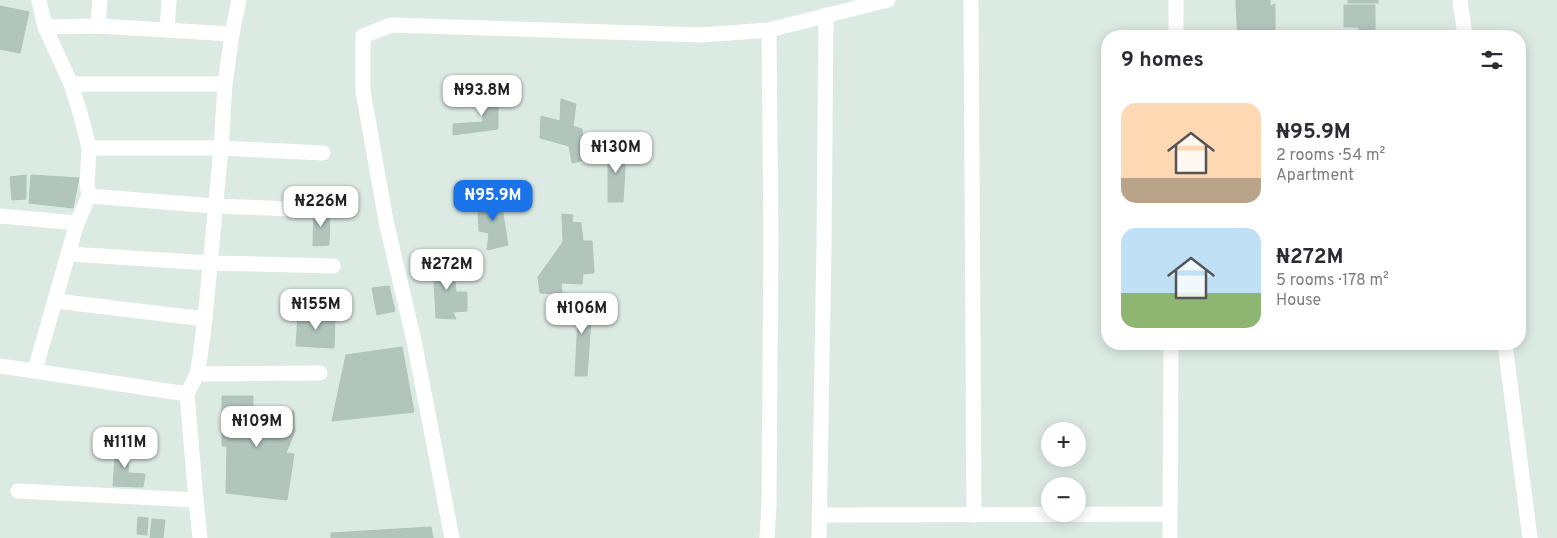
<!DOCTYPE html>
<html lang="en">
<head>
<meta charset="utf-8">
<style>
  :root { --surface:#fff; --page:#f2f2f3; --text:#2b2b33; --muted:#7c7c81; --accent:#1a73e8 }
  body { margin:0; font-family:Overpass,sans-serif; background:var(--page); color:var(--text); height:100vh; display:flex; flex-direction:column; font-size:19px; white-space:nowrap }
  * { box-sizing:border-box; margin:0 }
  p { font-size:16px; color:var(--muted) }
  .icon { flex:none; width:28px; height:28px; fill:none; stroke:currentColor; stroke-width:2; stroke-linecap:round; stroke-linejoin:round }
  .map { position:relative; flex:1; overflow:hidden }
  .sheet { position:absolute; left:1101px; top:30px; width:425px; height:320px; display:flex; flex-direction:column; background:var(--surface); border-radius:20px; box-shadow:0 2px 12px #0003 }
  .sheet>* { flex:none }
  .controls { position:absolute; left:1041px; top:422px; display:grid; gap:10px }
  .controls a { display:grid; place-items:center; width:45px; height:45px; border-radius:50%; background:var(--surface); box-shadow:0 2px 12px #0003; font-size:25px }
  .price { position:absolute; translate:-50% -42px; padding:0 11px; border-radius:10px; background:#fff; color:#222; font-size:16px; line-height:32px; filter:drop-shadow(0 1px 2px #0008) }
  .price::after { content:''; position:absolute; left:50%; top:30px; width:15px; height:11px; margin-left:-8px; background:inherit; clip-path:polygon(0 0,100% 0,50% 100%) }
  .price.active { background:var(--accent); color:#fff }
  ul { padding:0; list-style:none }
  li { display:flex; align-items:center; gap:15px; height:125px; padding:0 20px }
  li span { display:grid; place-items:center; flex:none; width:140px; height:100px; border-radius:15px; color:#555 }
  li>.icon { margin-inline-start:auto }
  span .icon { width:60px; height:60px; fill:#fffc; stroke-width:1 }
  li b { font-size:21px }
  h2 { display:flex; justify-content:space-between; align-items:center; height:60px; padding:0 20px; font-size:21px }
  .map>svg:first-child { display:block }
  .building { fill:#b1c5bd; stroke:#aec4bb }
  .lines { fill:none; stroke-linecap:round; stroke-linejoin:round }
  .minor { stroke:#fff; stroke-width:15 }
</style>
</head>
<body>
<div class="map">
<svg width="1557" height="538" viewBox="0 0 1557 538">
  <rect width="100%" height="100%" fill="#dceae4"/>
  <g class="building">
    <rect x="1236" y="0" width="34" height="6"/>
    <rect x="1348" y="0" width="30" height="3"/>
    <path d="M1275,4V30H1257V36H1238L1236,6H1270Z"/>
    <path d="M1344,5H1375V34H1359V27H1344Z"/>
    <path d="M0,6L29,12L20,53L0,49Z"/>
    <path d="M482,91L498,93V129L453,135V124L483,122Z"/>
    <path d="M561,99L576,104L573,126L582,129L584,160L572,163L569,146L540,138L541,116L560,121Z"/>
    <path d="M608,143L626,151L623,202H608Z"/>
    <path d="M26,175V199L12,200L10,177Z"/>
    <path d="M31,175L79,178L73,208L29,203Z"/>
    <path d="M499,189L508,245L487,250L489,233L479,231L478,213Z"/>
    <path d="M314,210L330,212L329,245L313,246Z"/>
    <path d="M562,214L573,215L572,222L581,223L583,241H592L594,273L583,274L582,284L561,283L562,294L540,293L538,277L563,242Z"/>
    <path d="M453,259L456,292H467V311L453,312L456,319L436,318L433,260Z"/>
    <path d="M389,286L395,311L377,315L372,288Z"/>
    <path d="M567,302L592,305L587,376H575L578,318L566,316Z"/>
    <path d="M298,313L335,315L334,348L296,346Z"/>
    <path d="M402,347L414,412L332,421L346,355Z"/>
    <path d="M222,396H253V408L294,411L295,431L286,453L294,454L287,500L226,493L227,446H222Z"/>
    <path d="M116,443L130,444L128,473L145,474L143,487L113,486Z"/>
    <path d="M138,517L148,518L147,535L137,534Z"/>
    <path d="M152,519L165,520L163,538H150Z"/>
    <path d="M431,527L433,538H331V533Z"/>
  </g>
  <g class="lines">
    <g class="minor">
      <path d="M971,0L974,515"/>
      <path d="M1176,0V36"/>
      <path d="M1460,0L1465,36"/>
      <path d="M98,26L100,0"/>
      <path d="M45,27L98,26L232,34"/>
      <path d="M167,30L169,0"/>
      <path d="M71,84H225"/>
      <path d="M89,148H221L323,153"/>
      <path d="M89,196L214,206L321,210"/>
      <path d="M0,216L77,223"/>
      <path d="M69,254L210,263L333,266"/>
      <path d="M56,301L205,319"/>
      <path d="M1505,344L1530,538"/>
      <path d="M0,366L187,394"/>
      <path d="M35,370L77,223L89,196L87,185L89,148L81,116L71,84L45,27L39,0"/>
      <path d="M197,374L320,373"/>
      <path d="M18,491L196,500"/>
      <path d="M819,515L1169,514"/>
      <path d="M200,538L196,500L187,394L197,374L200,357L205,319L221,148L225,84L232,34L239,0"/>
      <path d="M452,538L414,341L386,221L363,91V36L391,25L701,35L769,30L888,0"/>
      <path d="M767,538L769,505L771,239L769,30"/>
      <path d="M819,538L824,245L826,15"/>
      <path d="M1170,538L1171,344"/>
    </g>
  </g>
</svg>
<div class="controls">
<a>+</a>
<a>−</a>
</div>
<b class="price" style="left:482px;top:117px">₦93.8M</b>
<b class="price" style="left:616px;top:174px">₦130M</b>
<b class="price active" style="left:493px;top:222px">₦95.9M</b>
<b class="price" style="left:321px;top:228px">₦226M</b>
<b class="price" style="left:447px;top:291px">₦272M</b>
<b class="price" style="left:316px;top:331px">₦155M</b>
<b class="price" style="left:582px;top:335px">₦106M</b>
<b class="price" style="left:257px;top:448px">₦109M</b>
<b class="price" style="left:125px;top:469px">₦111M</b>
<section class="sheet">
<h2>9 homes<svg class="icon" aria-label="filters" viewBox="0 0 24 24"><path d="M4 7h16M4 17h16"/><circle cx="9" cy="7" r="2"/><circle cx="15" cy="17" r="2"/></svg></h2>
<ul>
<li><span style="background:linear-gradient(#ffd9b3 75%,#b9a48a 0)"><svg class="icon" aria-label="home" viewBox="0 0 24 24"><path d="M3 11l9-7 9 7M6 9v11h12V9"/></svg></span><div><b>₦95.9M</b><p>2 rooms · 54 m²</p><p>Apartment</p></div></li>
<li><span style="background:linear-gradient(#bfe0f5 65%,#8fb573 0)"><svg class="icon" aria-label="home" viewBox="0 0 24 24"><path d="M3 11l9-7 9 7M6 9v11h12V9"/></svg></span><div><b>₦272M</b><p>5 rooms · 178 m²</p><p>House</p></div></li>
</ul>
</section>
</div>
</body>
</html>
